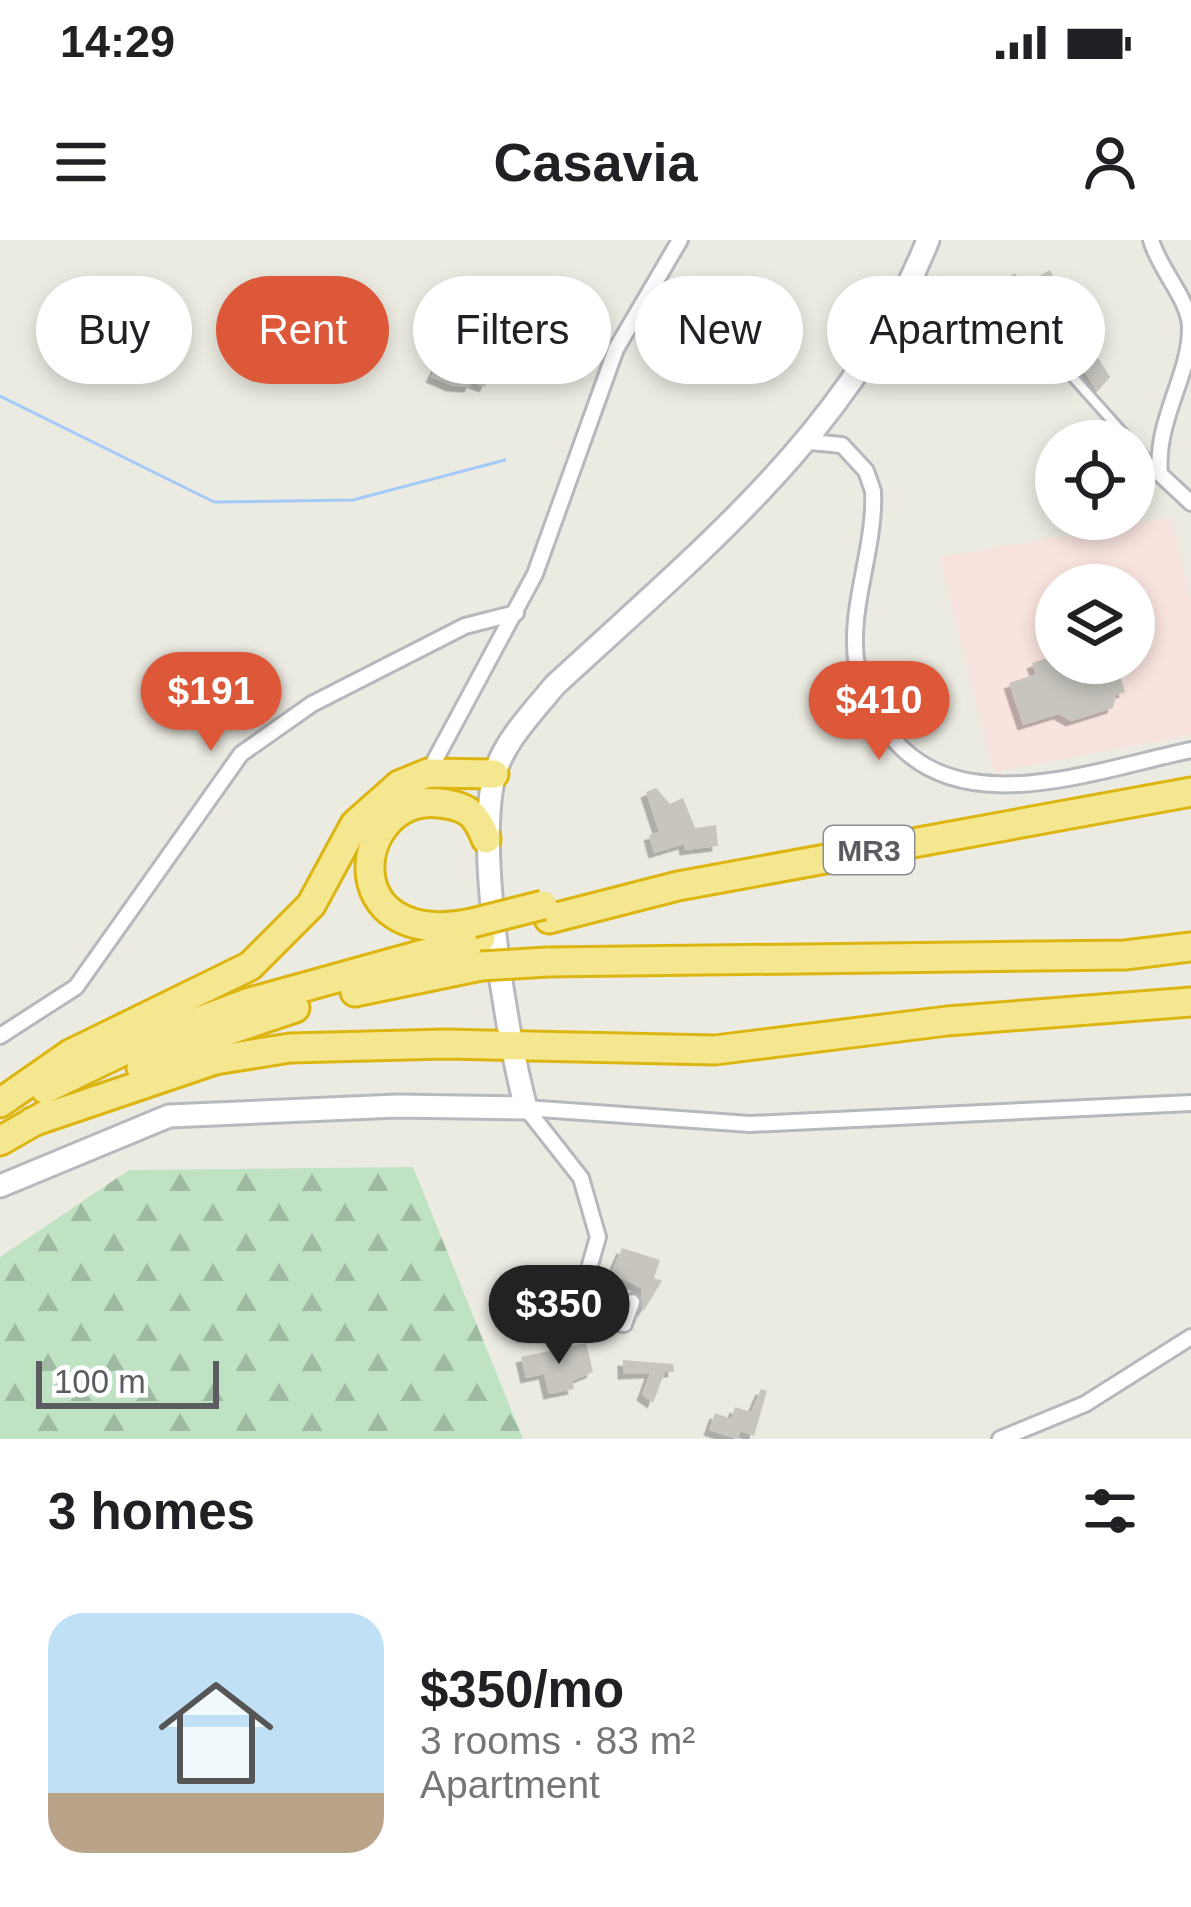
<!DOCTYPE html>
<html lang="en">
<head>
<meta charset="utf-8">
<style>
  :root { --surface:#fff; --page:#f2f2f2; --text:#202124; --muted:#757577; --line:#e0e0e0; --accent:#dc5838 }
  body { margin:0; font-family:Arial,sans-serif; background:var(--page); color:var(--text); height:100vh; display:flex; flex-direction:column; font-size:45px; white-space:nowrap }
  * { box-sizing:border-box; margin:0 }
  p { font-size:39px; color:var(--muted) }
  .icon { flex:none; width:66px; height:66px; fill:none; stroke:currentColor; stroke-width:2; stroke-linecap:round; stroke-linejoin:round }
  .map { position:relative; height:1199px; overflow:hidden }
  .sheet { display:flex; flex-direction:column; background:var(--surface); flex:1 }
  .sheet>* { flex:none }
  .banner { position:absolute; left:36px; top:36px; width:1119px; height:108px; display:flex; gap:24px }
  .controls { position:absolute; left:1035px; top:180px; display:grid; gap:24px }
  .controls a { display:grid; place-items:center; width:120px; height:120px; border-radius:50%; background:var(--surface); box-shadow:0 6px 18px #0003; font-size:60px }
  .scale { position:absolute; left:36px; bottom:30px; width:183px; box-sizing:border-box; padding-left:12px; border:6px solid #5a5c61; border-top:0; font-size:33px; line-height:42px; white-space:nowrap; color:#5a5c61; -webkit-text-stroke:9px #fff; paint-order:stroke }
  .price { position:absolute; translate:-50% -102px; padding:0 27px; border-radius:42px; background:var(--accent); color:#fff; font-size:39px; line-height:78px; filter:drop-shadow(0 3px 6px #0008) }
  .price::after { content:''; position:absolute; left:50%; top:72px; width:36px; height:27px; margin-left:-18px; background:inherit; clip-path:polygon(0 0,100% 0,50% 100%) }
  .price.current { background:#222; color:#fff }
  ul { padding:0; list-style:none }
  li { display:flex; align-items:center; gap:36px; height:300px; padding:0 48px }
  li+li { border-top:3px solid var(--line) }
  li span { display:grid; place-items:center; flex:none; width:336px; height:240px; border-radius:36px; color:#555 }
  li>.icon { margin-inline-start:auto }
  span .icon { width:144px; height:144px; fill:#fffc; stroke-width:1 }
  li b { font-size:51px }
  h2 { display:flex; justify-content:space-between; align-items:center; height:144px; padding:0 48px; font-size:51px }
  .tag { padding:0 42px; border-radius:54px; background:var(--surface); box-shadow:0 6px 18px #0003; font-size:42px; line-height:108px }
  .tag.current { background:var(--accent); color:#fff }
  .status { display:flex; justify-content:space-between; align-items:center; height:84px; padding:0 60px; background:var(--surface); direction:ltr }
  .status svg { height:33px; fill:currentColor }
  header { display:flex; justify-content:space-between; align-items:center; height:156px; padding:0 48px; background:var(--surface); font-size:54px; font-weight:600 }
  .map>svg:first-child { display:block }
  .medical { fill:#f9e3de; fill-rule:evenodd }
  .forest { fill:url(#forest-firs) }
  .lines { fill:none; stroke-linecap:round; stroke-linejoin:round }
  .stream { stroke:#a5caf8; stroke-width:3 }
  .building { fill:#c7c5be; filter:url(#shadow) }
  .lane-casing { stroke:#b7b8bd; stroke-width:14 }
  .street-casing { stroke:#b7b8bd; stroke-width:20 }
  .secondary-casing { stroke:#b7b9bf; stroke-width:27 }
  .highway-casing { stroke:#ddb511; stroke-width:33 }
  .lane { stroke:#fff; stroke-width:8 }
  .street { stroke:#fff; stroke-width:14 }
  .secondary { stroke:#fff; stroke-width:21 }
  .highway { stroke:#f5e790; stroke-width:27 }
  .highway-bridge-casing { stroke:#ddb511; stroke-width:33; stroke-linecap:butt }
  .highway-bridge { stroke:#f5e790; stroke-width:27 }
  .labels { text-anchor:middle; dominant-baseline:central; stroke-width:9; stroke-linejoin:round; paint-order:stroke }
  .shield { fill:#fff; stroke:#8c8d90; stroke-width:3 }
  .shield-label { font-size:30px; font-weight:bold; fill:#5a5c61 }
</style>
</head>
<body>
<div class="status"><b>14:29</b><svg viewBox="0 0 49 12"><path d="M0 12V9h3v3zM5 12V6h3v6zM10 12V3h3v9zM15 12V0h3v12zM26 1h20v11H26zM47 4h2v5h-2z"/></svg></div>
<header><svg class="icon" aria-label="menu" viewBox="0 0 24 24"><path d="M4 6h16M4 12h16M4 18h16"/></svg>Casavia<svg class="icon" aria-label="person" viewBox="0 0 24 24"><circle cx="12" cy="8" r="4"/><path d="M4 21q1-7 8-7t8 7"/></svg></header>
<div class="map">
<svg width="1191" height="1199" viewBox="0 0 1191 1199">
  <defs>
    <pattern id="forest-firs" width="22" height="20" patternUnits="userSpaceOnUse" patternTransform="scale(3)"><rect width="22" height="20" fill="#bfe2c3"/><path d="M5 1l3.5 6h-7zM16 11l3.5 6h-7z" fill="#9ebaa2"/></pattern>
    <filter id="shadow"><feDropShadow dx="-5.5" dy="5.5" stdDeviation="0" flood-color="#0004"/></filter>
  </defs>
  <rect width="100%" height="100%" fill="#ecebe2"/>
  <path class="medical" d="M1171,278L1191,359V495L994,532L940,317ZM1056,345H1134V423H1056Z"/>
  <path class="forest" d="M413,927L523,1199H0V1017L129,930Z"/>
  <g class="lines">
    <path class="stream" d="M0,156L214,262L353,260L505,220"/>
  </g>
  <g class="building">
    <path d="M1050,30L1070,71L1059,77L1045,65L1024,77L1006,38L1015,33L1022,45Z"/>
    <path d="M486,101L498,106L495,112L501,114L485,147L472,142L470,147L452,146L431,137L437,125L450,130L458,114L472,121Z"/>
    <path d="M1097,116L1110,137L1097,152L1081,125Z"/>
    <path d="M1056,415V423H1116L1125,452L1116,455L1113,468L1071,481L1059,474L1023,485L1009,443L1036,434L1032,423Z"/>
    <path d="M656,548L670,564L683,558L695,588L716,585L718,606L685,610L684,604L654,613L649,595L659,592L646,552Z"/>
    <path d="M622,1008L660,1020L654,1038L662,1041L643,1072L641,1048L611,1033Z"/>
    <path d="M543,1063H564L577,1099L521,1097L522,1087L544,1088Z"/>
    <path d="M586,1103L593,1132L572,1141L574,1149L549,1154L544,1134L526,1138L521,1117Z"/>
    <path d="M623,1120L673,1124L674,1132H665L653,1163L642,1155L650,1133L623,1134Z"/>
    <path d="M761,1149L767,1151L754,1196L741,1191L737,1199L709,1190L715,1173L731,1179L735,1167L751,1172Z"/>
  </g>
  <g class="lines">
    <defs>
      <g id="lane">
        <path d="M1063,126L1130,201"/>
        <path d="M1134,205L1157,231"/>
      </g>
      <g id="street">
        <path d="M1151,0C1159,29 1188,58 1190,86C1191,135 1155,179 1160,234L1191,263"/>
        <path d="M810,202L842,205L866,231L873,251C876,309 847,369 857,426C860,447 872,467 883,485C949,588 1094,530 1191,510"/>
        <path d="M428,533L535,334L616,109L680,0"/>
        <path d="M0,796L76,747L241,514L312,464L465,386L516,373"/>
        <path d="M526,868L750,884L1191,863"/>
        <path d="M526,868L581,938L598,997L588,1032L599,1040L617,1083L624,1084L632,1062"/>
        <path d="M1000,1199L1085,1164L1191,1097"/>
      </g>
      <path id="secondary" d="M0,946L169,876L397,866L526,868C506,793 476,610 494,537C502,503 533,472 555,445C701,310 853,189 928,0"/>
      <g id="highway">
        <path d="M549,679L678,646L1191,552"/>
        <path d="M472,683C331,712 352,554 439,563C467,566 476,573 486,599"/>
        <path d="M547,722L1125,715L1191,707"/>
        <path d="M355,752L481,726"/>
        <path d="M141,828L203,799L295,768"/>
        <path d="M45,849L140,803L250,762L481,698"/>
        <path d="M0,863L70,814L250,726L311,665L355,584L399,545L428,533L494,534"/>
        <path d="M32,882L215,820L290,808L445,804L715,810L947,781L1191,762"/>
        <path d="M0,901L47,874"/>
      </g>
    </defs>
    <use href="#lane" class="lane-casing"/>
    <use href="#street" class="street-casing"/>
    <use href="#secondary" class="secondary-casing"/>
    <use href="#highway" class="highway-casing"/>
    <use href="#lane" class="lane"/>
    <use href="#street" class="street"/>
    <use href="#secondary" class="secondary"/>
    <use href="#highway" class="highway"/>
    <defs>
      <g id="highway-bridge">
        <path d="M472,683L543,665"/>
        <path d="M481,726L547,722"/>
      </g>
    </defs>
    <use href="#highway-bridge" class="highway-bridge-casing"/>
    <use href="#highway-bridge" class="highway-bridge"/>
  </g>
  <g class="labels">
    <rect class="shield" x="824" y="586" width="90" height="48" rx="9"/>
    <g class="shield-label">
      <text x="869" y="610">MR3</text>
    </g>
  </g>
</svg>
<div class="controls">
<a><svg class="icon" aria-label="locate" viewBox="0 0 24 24"><circle cx="12" cy="12" r="6"/><path d="M12 2v4M12 18v4M2 12h4M18 12h4"/></svg></a>
<a><svg class="icon" aria-label="layers" viewBox="0 0 24 24"><path d="M12 4l9 5-9 5-9-5zM3 14l9 5 9-5"/></svg></a>
</div>
<div class="scale">100 m</div>
<b class="price" style="left:211px;top:514px">$191</b>
<b class="price" style="left:879px;top:523px">$410</b>
<b class="price current" style="left:559px;top:1127px">$350</b>
<div class="banner">
<a class="tag">Buy</a>
<a class="tag current">Rent</a>
<a class="tag">Filters</a>
<a class="tag">New</a>
<a class="tag">Apartment</a>
</div>
</div>
<section class="sheet">
<h2>3 homes<svg class="icon" aria-label="filters" viewBox="0 0 24 24"><path d="M4 7h16M4 17h16"/><circle cx="9" cy="7" r="2"/><circle cx="15" cy="17" r="2"/></svg></h2>
<ul>
<li><span style="background:linear-gradient(#bfe0f5 75%,#b9a48a 0)"><svg class="icon" aria-label="home" viewBox="0 0 24 24"><path d="M3 11l9-7 9 7M6 9v11h12V9"/></svg></span><div><b>$350/mo</b><p>3 rooms · 83 m²</p><p>Apartment</p></div></li>
</ul>
</section>
</body>
</html>
